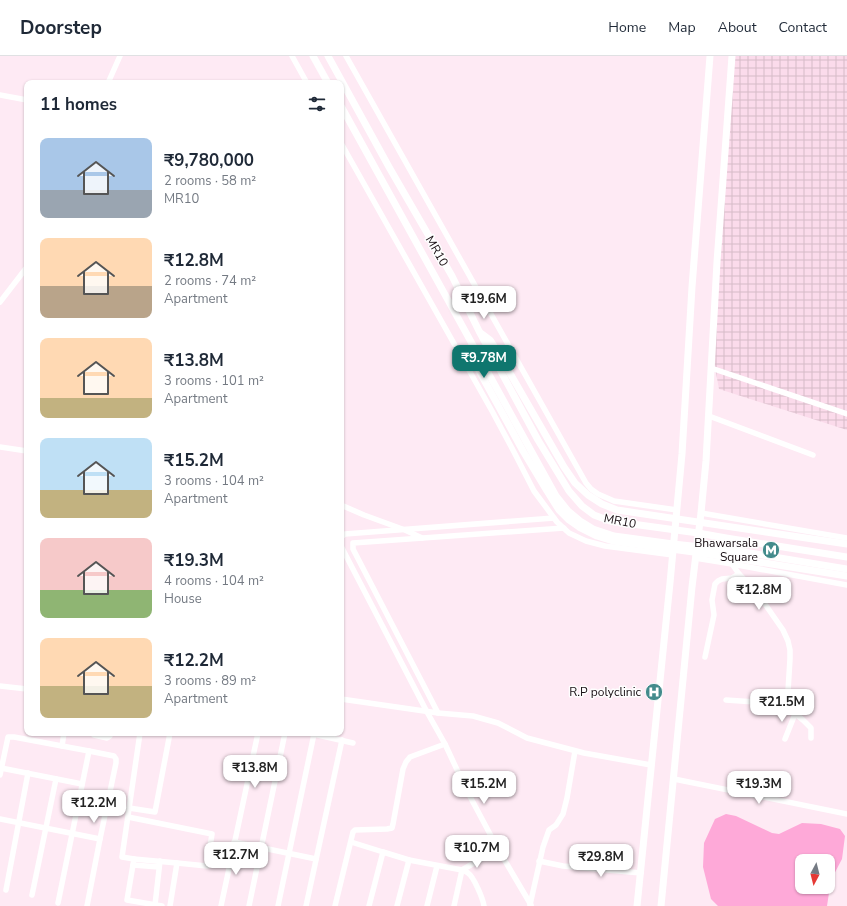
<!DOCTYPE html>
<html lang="en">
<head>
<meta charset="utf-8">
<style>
  :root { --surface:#fff; --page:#f2f2f3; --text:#1f2937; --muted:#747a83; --line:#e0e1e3; --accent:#0f766e }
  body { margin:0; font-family:"Nunito Sans",sans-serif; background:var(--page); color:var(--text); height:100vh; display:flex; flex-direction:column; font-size:15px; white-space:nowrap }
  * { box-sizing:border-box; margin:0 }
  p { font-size:13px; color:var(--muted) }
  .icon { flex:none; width:22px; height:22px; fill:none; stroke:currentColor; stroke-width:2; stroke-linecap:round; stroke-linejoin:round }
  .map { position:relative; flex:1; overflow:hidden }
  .sheet { position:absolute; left:24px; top:24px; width:320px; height:656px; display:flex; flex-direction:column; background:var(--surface); border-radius:8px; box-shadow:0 1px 3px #0004 }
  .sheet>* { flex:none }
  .needle { width:26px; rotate:187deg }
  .fabs { position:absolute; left:795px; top:798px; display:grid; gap:8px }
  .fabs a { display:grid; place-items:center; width:40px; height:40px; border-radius:8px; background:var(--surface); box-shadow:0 1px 3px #0004; font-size:20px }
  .price { position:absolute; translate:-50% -34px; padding:0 9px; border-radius:8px; background:#fff; color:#222; font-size:13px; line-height:26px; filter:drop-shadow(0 1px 2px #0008) }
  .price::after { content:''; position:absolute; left:50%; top:24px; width:12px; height:9px; margin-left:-6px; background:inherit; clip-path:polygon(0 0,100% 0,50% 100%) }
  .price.active { background:var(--accent); color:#fff }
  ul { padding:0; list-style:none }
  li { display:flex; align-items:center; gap:12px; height:100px; padding:0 16px }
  li span { display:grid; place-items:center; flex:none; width:112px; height:80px; border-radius:8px; color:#555 }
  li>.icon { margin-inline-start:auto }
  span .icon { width:48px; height:48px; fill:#fffc; stroke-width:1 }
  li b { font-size:17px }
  h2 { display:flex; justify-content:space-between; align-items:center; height:48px; padding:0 16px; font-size:17px }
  header { display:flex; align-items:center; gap:24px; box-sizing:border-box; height:56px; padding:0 20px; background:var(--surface); border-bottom:1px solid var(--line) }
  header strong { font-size:19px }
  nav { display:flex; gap:22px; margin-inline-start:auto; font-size:14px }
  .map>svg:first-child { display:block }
  .industrial { fill:url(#industrial-grid) }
  .water { fill:#fea9d8; fill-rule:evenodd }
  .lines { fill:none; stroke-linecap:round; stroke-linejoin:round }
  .minor { stroke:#fff; stroke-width:5.5 }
  .major { stroke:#fff; stroke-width:7 }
  .labels { text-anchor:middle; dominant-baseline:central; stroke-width:3; stroke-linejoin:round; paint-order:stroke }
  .street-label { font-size:12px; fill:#170d12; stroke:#fefefe }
  .poi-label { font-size:12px; fill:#170d12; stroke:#fefefe; text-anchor:end }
</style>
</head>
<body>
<header>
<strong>Doorstep</strong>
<nav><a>Home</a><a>Map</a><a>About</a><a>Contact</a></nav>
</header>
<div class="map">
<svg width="847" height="850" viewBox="0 0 847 850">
  <defs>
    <pattern id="industrial-grid" width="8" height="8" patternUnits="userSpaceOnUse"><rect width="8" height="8" fill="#fbdbeb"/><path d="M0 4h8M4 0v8" fill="none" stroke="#d6bbc8"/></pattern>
  </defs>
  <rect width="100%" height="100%" fill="#feeaf4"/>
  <path class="industrial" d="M734,0H847V374L719,333L713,301Z"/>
  <path class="water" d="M726,758L736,760L772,777L779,778L802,767L821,768L840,773L845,780L842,803L831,824L827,850H718L711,843L703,811L704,787L715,763ZM802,805H828V831H802Z"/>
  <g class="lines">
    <g class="minor">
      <path d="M292,0L307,27"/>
      <path d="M346,0L586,427L591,433L598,438L614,445L677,454"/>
      <path d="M108,27L120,0"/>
      <path d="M0,39L27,44"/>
      <path d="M341,87L492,355L514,396L534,435L557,466L569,477L586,485L605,490L673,499"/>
      <path d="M0,246L27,211"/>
      <path d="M711,312L847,358"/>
      <path d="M709,360L813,399"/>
      <path d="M0,391L27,395"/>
      <path d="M341,449L364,459L405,474L422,482"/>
      <path d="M701,457L847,482"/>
      <path d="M341,481L345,478L554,462"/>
      <path d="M341,482V490L427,656L445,688L466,733L498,793L531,849"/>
      <path d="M695,502L732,508L847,529"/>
      <path d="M732,508L739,518L758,538L783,574L788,585L790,594V603L787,651L803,664L811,672V682"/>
      <path d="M705,601L714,559L712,544L715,528L718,525L722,523L732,522L739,518"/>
      <path d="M0,630L27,633"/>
      <path d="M341,643L438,657L473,660L498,667L527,682L584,697L651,709"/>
      <path d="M726,644L755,646L782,651H787"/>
      <path d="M438,657L353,493V487L564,472"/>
      <path d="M92,677L94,679L107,682L110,680V677"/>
      <path d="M140,677L122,801L134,803L127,844L162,850"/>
      <path d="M309,677L353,687"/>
      <path d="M785,683L795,658"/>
      <path d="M1,712L82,728"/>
      <path d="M0,719L8,681H14L62,690"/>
      <path d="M674,723L847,758"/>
      <path d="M129,752L155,756L170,677"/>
      <path d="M128,761L212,778L207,810L177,807"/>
      <path d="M0,763L100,783"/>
      <path d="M234,786L316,803"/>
      <path d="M351,786L383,796"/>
      <path d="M134,803L177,807L170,850"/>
      <path d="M539,805L563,810L641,817"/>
      <path d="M133,809L159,811"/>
      <path d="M462,814C464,815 466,815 468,817C474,821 483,843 484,850"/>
      <path d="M462,814L498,793"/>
      <path d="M6,834L28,717"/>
      <path d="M32,839L56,723"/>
      <path d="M58,847L89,695L62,690L64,677"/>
      <path d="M155,849L160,805"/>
      <path d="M530,849L543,791L549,774L556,769L563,758L567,742L575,695"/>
      <path d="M87,850L100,783L116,707V703L114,700L89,695"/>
      <path d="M221,850L258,677"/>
      <path d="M249,850L285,677"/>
      <path d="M278,850L314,678"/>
      <path d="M306,850L342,684"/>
      <path d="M335,850L353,776L355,774L387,773L392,772L393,768L403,713L406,706L410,701L445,688"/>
      <path d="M369,850L383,796L409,804L462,814L454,850"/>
      <path d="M397,850L409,804"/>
      <path d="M427,850L437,810"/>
    </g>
    <g class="major">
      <path d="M313,0L328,27"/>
      <path d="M328,0L389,111L452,220L479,275L538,384L569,435L582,450L594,459L610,465L698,477L726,482L847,501"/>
      <path d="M341,50L556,440L568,455L580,465L593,473L614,480L673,488L738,495L847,513"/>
      <path d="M482,278L490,284L499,298L564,411L575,427L588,439L602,448L617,454L847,488"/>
      <path d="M472,289V301L477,311L523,395L547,435L559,454L569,464L579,471L597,480L613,485L708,498L847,520"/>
      <path d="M637,850L670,527L682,398L692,231L710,0"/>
      <path d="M661,850L692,531L701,457L706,405L717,206L732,0"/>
    </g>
  </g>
  <defs>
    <symbol id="metro-disc" viewBox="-11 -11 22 22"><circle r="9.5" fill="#438b8c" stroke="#fefefe"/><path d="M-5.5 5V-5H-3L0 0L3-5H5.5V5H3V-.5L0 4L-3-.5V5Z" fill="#fff"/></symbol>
    <symbol id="hospital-disc" viewBox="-11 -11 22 22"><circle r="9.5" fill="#438b8c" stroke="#fefefe"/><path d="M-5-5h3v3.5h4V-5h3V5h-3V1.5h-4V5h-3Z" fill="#fff"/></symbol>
  </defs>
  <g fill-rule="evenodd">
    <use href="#metro-disc" x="761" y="484" width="20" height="20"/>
    <use href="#hospital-disc" x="644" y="626" width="20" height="20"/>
  </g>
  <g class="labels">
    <g class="street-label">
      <text transform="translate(437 195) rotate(60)">MR10</text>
      <text transform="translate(620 465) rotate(11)">MR10</text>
    </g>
    <g class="poi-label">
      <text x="758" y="487">Bhawarsala<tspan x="758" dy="14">Square</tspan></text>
      <text x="641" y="636">R.P polyclinic</text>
    </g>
  </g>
</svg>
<div class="fabs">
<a><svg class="needle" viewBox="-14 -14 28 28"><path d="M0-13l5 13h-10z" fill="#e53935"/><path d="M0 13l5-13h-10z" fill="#747a83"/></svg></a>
</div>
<b class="price" style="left:484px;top:264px">₹19.6M</b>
<b class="price active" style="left:484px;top:323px">₹9.78M</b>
<b class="price" style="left:759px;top:555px">₹12.8M</b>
<b class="price" style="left:782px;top:667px">₹21.5M</b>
<b class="price" style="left:255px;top:733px">₹13.8M</b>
<b class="price" style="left:484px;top:749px">₹15.2M</b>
<b class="price" style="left:759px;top:749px">₹19.3M</b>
<b class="price" style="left:94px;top:768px">₹12.2M</b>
<b class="price" style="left:477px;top:813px">₹10.7M</b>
<b class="price" style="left:236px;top:820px">₹12.7M</b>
<b class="price" style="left:601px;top:822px">₹29.8M</b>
<section class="sheet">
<h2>11 homes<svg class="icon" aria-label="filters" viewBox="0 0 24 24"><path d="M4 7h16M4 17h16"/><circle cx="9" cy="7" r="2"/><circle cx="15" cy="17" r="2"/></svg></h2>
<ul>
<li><span style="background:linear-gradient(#a9c7e8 65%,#9aa5b1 0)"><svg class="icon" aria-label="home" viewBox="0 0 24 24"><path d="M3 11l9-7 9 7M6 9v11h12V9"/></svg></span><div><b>₹9,780,000</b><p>2 rooms · 58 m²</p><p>MR10</p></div></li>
<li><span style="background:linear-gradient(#ffd9b3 60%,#b9a48a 0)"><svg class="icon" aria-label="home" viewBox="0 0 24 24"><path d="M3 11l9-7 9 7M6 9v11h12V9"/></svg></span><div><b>₹12.8M</b><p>2 rooms · 74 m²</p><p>Apartment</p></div></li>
<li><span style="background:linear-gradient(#ffd9b3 75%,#c2b280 0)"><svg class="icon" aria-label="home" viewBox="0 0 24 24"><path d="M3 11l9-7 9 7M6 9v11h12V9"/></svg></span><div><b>₹13.8M</b><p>3 rooms · 101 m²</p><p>Apartment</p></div></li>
<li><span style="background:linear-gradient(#bfe0f5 65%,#c2b280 0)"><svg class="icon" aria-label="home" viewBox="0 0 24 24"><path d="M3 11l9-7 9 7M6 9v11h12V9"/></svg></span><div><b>₹15.2M</b><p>3 rooms · 104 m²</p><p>Apartment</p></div></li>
<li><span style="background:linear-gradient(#f6c9c9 65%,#8fb573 0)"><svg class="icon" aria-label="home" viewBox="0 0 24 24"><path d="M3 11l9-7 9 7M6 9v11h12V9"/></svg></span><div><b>₹19.3M</b><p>4 rooms · 104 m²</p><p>House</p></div></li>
<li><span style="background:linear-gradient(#ffd9b3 60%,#c2b280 0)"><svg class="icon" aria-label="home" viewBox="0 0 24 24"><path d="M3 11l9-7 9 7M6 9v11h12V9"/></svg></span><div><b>₹12.2M</b><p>3 rooms · 89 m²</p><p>Apartment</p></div></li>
</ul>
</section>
</div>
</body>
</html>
